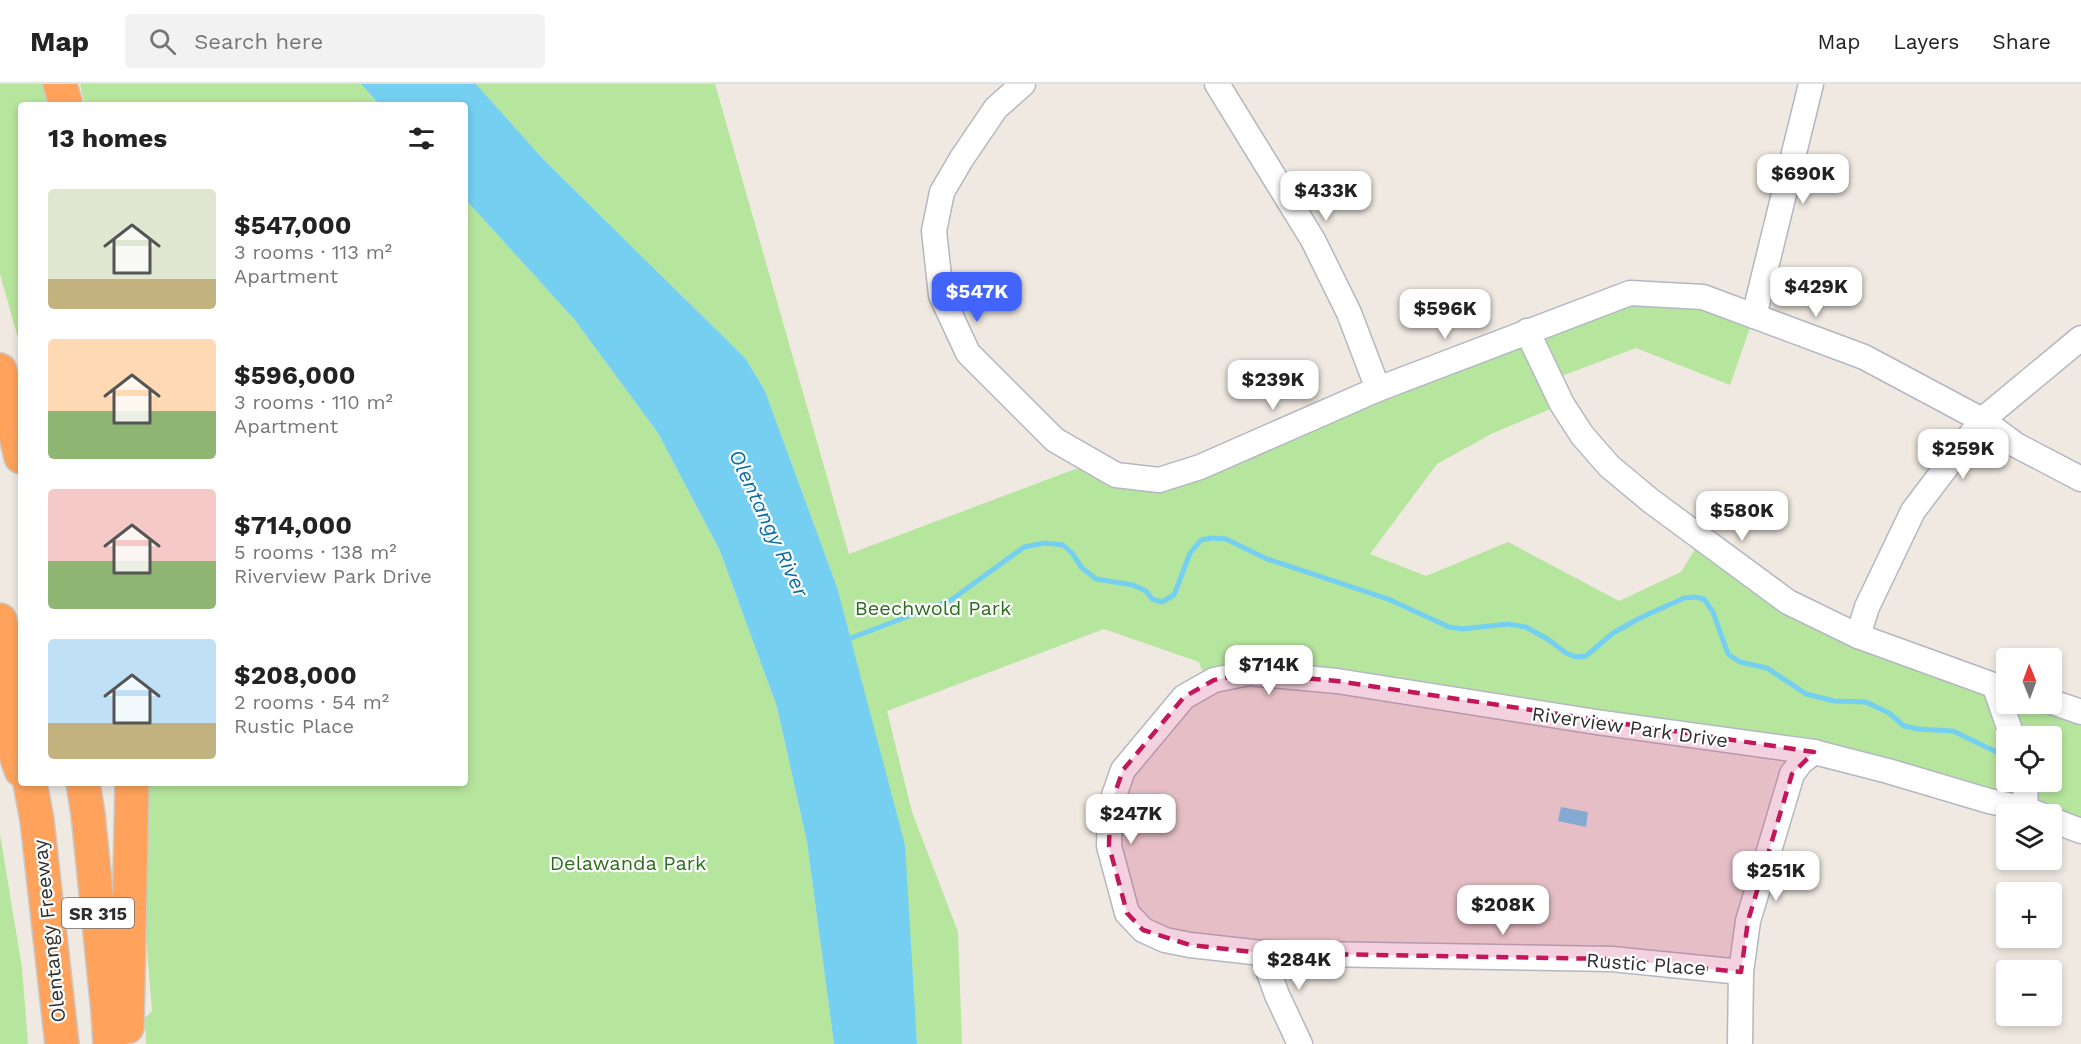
<!DOCTYPE html>
<html lang="en">
<head>
<meta charset="utf-8">
<style>
  :root { --surface:#fff; --page:#f2f2f2; --text:#222; --muted:#767676; --line:#e0e0e0; --accent:#4264fb }
  body { margin:0; font-family:"Work Sans",sans-serif; background:var(--page); color:var(--text); height:100vh; display:flex; flex-direction:column; font-size:22px; white-space:nowrap }
  * { box-sizing:border-box; margin:0 }
  p { font-size:20px; color:var(--muted) }
  .icon { flex:none; width:33px; height:33px; fill:none; stroke:currentColor; stroke-width:2; stroke-linecap:round; stroke-linejoin:round }
  .map { position:relative; flex:1; overflow:hidden }
  .side { position:absolute; left:18px; top:18px; width:450px; height:684px; display:flex; flex-direction:column; background:var(--surface); border-radius:6px; box-shadow:0 3px 9px #0003 }
  .side>* { flex:none }
  .needle { width:39px; rotate:359deg }
  .controls { position:absolute; left:1996px; top:564px; display:grid; gap:12px }
  .controls a { display:grid; place-items:center; width:66px; height:66px; border-radius:6px; background:var(--surface); box-shadow:0 3px 9px #0003; font-size:30px }
  .price { position:absolute; translate:-50% -51px; padding:0 14px; border-radius:12px; background:#fff; color:#222; font-size:20px; line-height:39px; filter:drop-shadow(0 2px 3px #0008) }
  .price::after { content:''; position:absolute; left:50%; top:36px; width:18px; height:14px; margin-left:-9px; background:inherit; clip-path:polygon(0 0,100% 0,50% 100%) }
  .price.active { background:var(--accent); color:#fff }
  ul { padding:0; list-style:none }
  li { display:flex; align-items:center; gap:18px; height:150px; padding:0 30px }
  li span { display:grid; place-items:center; flex:none; width:168px; height:120px; border-radius:6px; color:#555 }
  li>.icon { margin-inline-start:auto }
  span .icon { width:72px; height:72px; fill:#fffc; stroke-width:1 }
  li b { font-size:26px }
  h2 { display:flex; justify-content:space-between; align-items:center; height:72px; padding:0 30px; font-size:26px }
  header { display:flex; align-items:center; gap:36px; box-sizing:border-box; height:84px; padding:0 30px; background:var(--surface); border-bottom:2px solid var(--line) }
  header strong { font-size:28px }
  nav { display:flex; gap:33px; margin-inline-start:auto; font-size:21px }
  .search { width:420px; height:54px; background:var(--page); display:flex; align-items:center; gap:15px; box-sizing:border-box; padding:0 21px; border-radius:6px; color:var(--muted); font-size:22px }
  .map>svg:first-child { display:block }
  .green { fill:#b6e59e; fill-rule:evenodd }
  .water { fill:#75cff0 }
  .lines { fill:none; stroke-linecap:round; stroke-linejoin:round }
  .stream { stroke:#75cff0; stroke-width:5 }
  .minor-casing { stroke:#b4b7c1; stroke-width:27 }
  .highway-casing { stroke:#c9c9c9; stroke-width:36 }
  .minor { stroke:#fff; stroke-width:24 }
  .highway { stroke:#ffa35c; stroke-width:33 }
  .marked { fill:#c2185b; fill-opacity:0.2; stroke:#c2185b; stroke-width:4.5; stroke-dasharray:12 8; stroke-linejoin:round }
  .labels { text-anchor:middle; dominant-baseline:central; stroke-width:4.5; stroke-linejoin:round; paint-order:stroke }
  .shield { fill:#fff; stroke:#6d6d6d; stroke-width:1.5 }
  .shield-label { font-size:18px; font-weight:bold; fill:#2e2e2e }
  .park-label { font-size:20px; fill:#2c6e1b; stroke:#fff }
  .street-label { font-size:20px; fill:#2e2e2e; stroke:#fff }
  .water-label { font-size:21px; font-style:italic; fill:#0d6fa3; stroke:#fff }
</style>
</head>
<body>
<header>
<strong>Map</strong>
<div class="search"><svg class="icon" aria-label="search" viewBox="0 0 24 24"><circle cx="10" cy="10" r="6"/><path d="M15 15l6 6"/></svg>Search here</div>
<nav><a>Map</a><a>Layers</a><a>Share</a></nav>
</header>
<div class="map">
<svg width="2081" height="960" viewBox="0 0 2081 960">
  <rect width="100%" height="100%" fill="#efe9e1"/>
  <g class="green">
    <path d="M0,0H44L50,21H21V265L0,190Z"/>
    <path d="M80,0H361L380,21H85Z"/>
    <path d="M476,0H715L849,470L1094,378L1159,396L1630,209L1754,232L1730,301L1636,264L1551,296L1562,320L1491,350L1437,380L1370,470L1426,492L1508,458L1619,517L1681,488L1702,454L1788,518L2007,620H2052L2081,628V747L1888,687L1337,597L1207,600L1199,578L1104,545L887,627L912,728L958,848L962,960H917L915,932L837,503L765,307L746,275L544,76ZM2007,652H2052V698H2007Z"/>
    <path d="M465,115L574,235L658,349L720,467L777,623L807,758L834,960H146L145,934L152,927L143,815L141,699H465Z"/>
    <path d="M0,750L22,884L28,960H0Z"/>
  </g>
  <g class="water">
    <path d="M361,0H476L544,76L746,275L765,307L837,503L905,761L917,960H834L807,758L777,623L720,467L658,349L574,235L465,115V21H380Z"/>
    <path d="M1561,723L1588,728L1586,743L1558,737Z"/>
  </g>
  <g class="lines">
    <path class="stream" d="M851,554L951,516L1024,463L1045,459L1063,461L1072,469L1082,484L1096,495L1133,501L1146,507L1152,515L1162,518L1174,511L1190,469L1201,456L1212,454L1226,455L1267,475L1388,515L1449,543L1462,545L1508,540L1526,543L1549,556L1566,569L1576,573L1586,572L1613,549L1640,534L1684,514L1695,513L1704,515L1713,528L1728,570L1740,578L1767,584L1806,610L1834,617L1866,618L1889,629L1904,642L1918,645L1953,647L2007,673"/>
    <defs>
      <g id="minor">
        <path d="M1023,0L996,24L962,74L942,108L934,147L941,211L968,269L1055,356L1116,391L1159,396L1200,383L1378,305L1630,209L1703,213L1864,273L1982,336L2016,361L2081,395"/>
        <path d="M1217,0L1313,156L1349,229L1378,305"/>
        <path d="M1754,232L1811,0"/>
        <path d="M1527,247L1562,320L1582,351L1609,382L1651,417L1788,518L1858,552L2007,606"/>
        <path d="M1858,552L1867,523L1913,427L1982,336L2081,254"/>
        <path d="M1995,603L2012,652"/>
        <path d="M2052,618L2081,628"/>
        <path d="M2025,725L2026,698"/>
        <path d="M2052,736L2081,747"/>
        <path d="M1262,869L1277,911L1300,960"/>
        <path d="M1741,888L1612,875L1262,869L1190,861L1165,856L1143,846L1127,829L1109,762L1110,723L1123,686L1184,613L1214,596L1249,589L1337,597L1596,638L1814,668L1888,687L1989,717L2025,725L2039,730"/>
        <path d="M1740,960L1741,888L1748,837L1792,690L1801,678L1814,668"/>
      </g>
      <g id="highway">
        <path d="M60,0L66,21"/>
        <path d="M0,286L21,373"/>
        <path d="M0,536L21,647"/>
        <path d="M2,628L21,686"/>
        <path d="M30,699L37,736L62,960"/>
        <path d="M83,699L88,730L108,927L110,960"/>
        <path d="M127,943L132,699"/>
      </g>
    </defs>
    <use href="#minor" class="minor-casing"/>
    <use href="#highway" class="highway-casing"/>
    <use href="#minor" class="minor"/>
    <use href="#highway" class="highway"/>
  </g>
  <path class="marked" d="M1249,589L1337,597L1814,668L1792,690L1748,837L1741,888L1612,875L1262,869L1190,861L1143,846L1127,829L1109,762L1110,723L1123,686L1184,613L1214,596Z"/>
  <g class="labels">
    <rect class="shield" x="62" y="814" width="72" height="30" rx="4.5"/>
    <g class="shield-label">
      <text x="98" y="829">SR 315</text>
    </g>
    <g class="park-label">
      <text x="933" y="524">Beechwold Park</text>
      <text x="628" y="779">Delawanda Park</text>
    </g>
    <g class="street-label">
      <text transform="translate(1630 643) rotate(8)">Riverview Park Drive</text>
      <text transform="translate(49 847) rotate(-96)">Olentangy Freeway</text>
      <text transform="translate(1646 880) rotate(4)">Rustic Place</text>
    </g>
    <g class="water-label">
      <text transform="translate(769 439) rotate(65)">Olentangy River</text>
    </g>
  </g>
</svg>
<div class="controls">
<a><svg class="needle" viewBox="-14 -14 28 28"><path d="M0-13l5 13h-10z" fill="#e53935"/><path d="M0 13l5-13h-10z" fill="#767676"/></svg></a>
<a><svg class="icon" aria-label="locate" viewBox="0 0 24 24"><circle cx="12" cy="12" r="6"/><path d="M12 2v4M12 18v4M2 12h4M18 12h4"/></svg></a>
<a><svg class="icon" aria-label="layers" viewBox="0 0 24 24"><path d="M12 4l9 5-9 5-9-5zM3 14l9 5 9-5"/></svg></a>
<a>+</a>
<a>−</a>
</div>
<b class="price" style="left:1803px;top:121px">$690K</b>
<b class="price" style="left:1326px;top:138px">$433K</b>
<b class="price" style="left:1816px;top:234px">$429K</b>
<b class="price active" style="left:977px;top:239px">$547K</b>
<b class="price" style="left:1445px;top:256px">$596K</b>
<b class="price" style="left:1273px;top:327px">$239K</b>
<b class="price" style="left:1963px;top:396px">$259K</b>
<b class="price" style="left:1742px;top:458px">$580K</b>
<b class="price" style="left:1269px;top:612px">$714K</b>
<b class="price" style="left:1131px;top:761px">$247K</b>
<b class="price" style="left:1776px;top:818px">$251K</b>
<b class="price" style="left:1503px;top:852px">$208K</b>
<b class="price" style="left:1299px;top:907px">$284K</b>
<section class="side">
<h2>13 homes<svg class="icon" aria-label="filters" viewBox="0 0 24 24"><path d="M4 7h16M4 17h16"/><circle cx="9" cy="7" r="2"/><circle cx="15" cy="17" r="2"/></svg></h2>
<ul>
<li><span style="background:linear-gradient(#dfe7d0 75%,#c2b280 0)"><svg class="icon" aria-label="home" viewBox="0 0 24 24"><path d="M3 11l9-7 9 7M6 9v11h12V9"/></svg></span><div><b>$547,000</b><p>3 rooms · 113 m²</p><p>Apartment</p></div></li>
<li><span style="background:linear-gradient(#ffd9b3 60%,#8fb573 0)"><svg class="icon" aria-label="home" viewBox="0 0 24 24"><path d="M3 11l9-7 9 7M6 9v11h12V9"/></svg></span><div><b>$596,000</b><p>3 rooms · 110 m²</p><p>Apartment</p></div></li>
<li><span style="background:linear-gradient(#f6c9c9 60%,#8fb573 0)"><svg class="icon" aria-label="home" viewBox="0 0 24 24"><path d="M3 11l9-7 9 7M6 9v11h12V9"/></svg></span><div><b>$714,000</b><p>5 rooms · 138 m²</p><p>Riverview Park Drive</p></div></li>
<li><span style="background:linear-gradient(#bfe0f5 70%,#c2b280 0)"><svg class="icon" aria-label="home" viewBox="0 0 24 24"><path d="M3 11l9-7 9 7M6 9v11h12V9"/></svg></span><div><b>$208,000</b><p>2 rooms · 54 m²</p><p>Rustic Place</p></div></li>
</ul>
</section>
</div>
</body>
</html>
